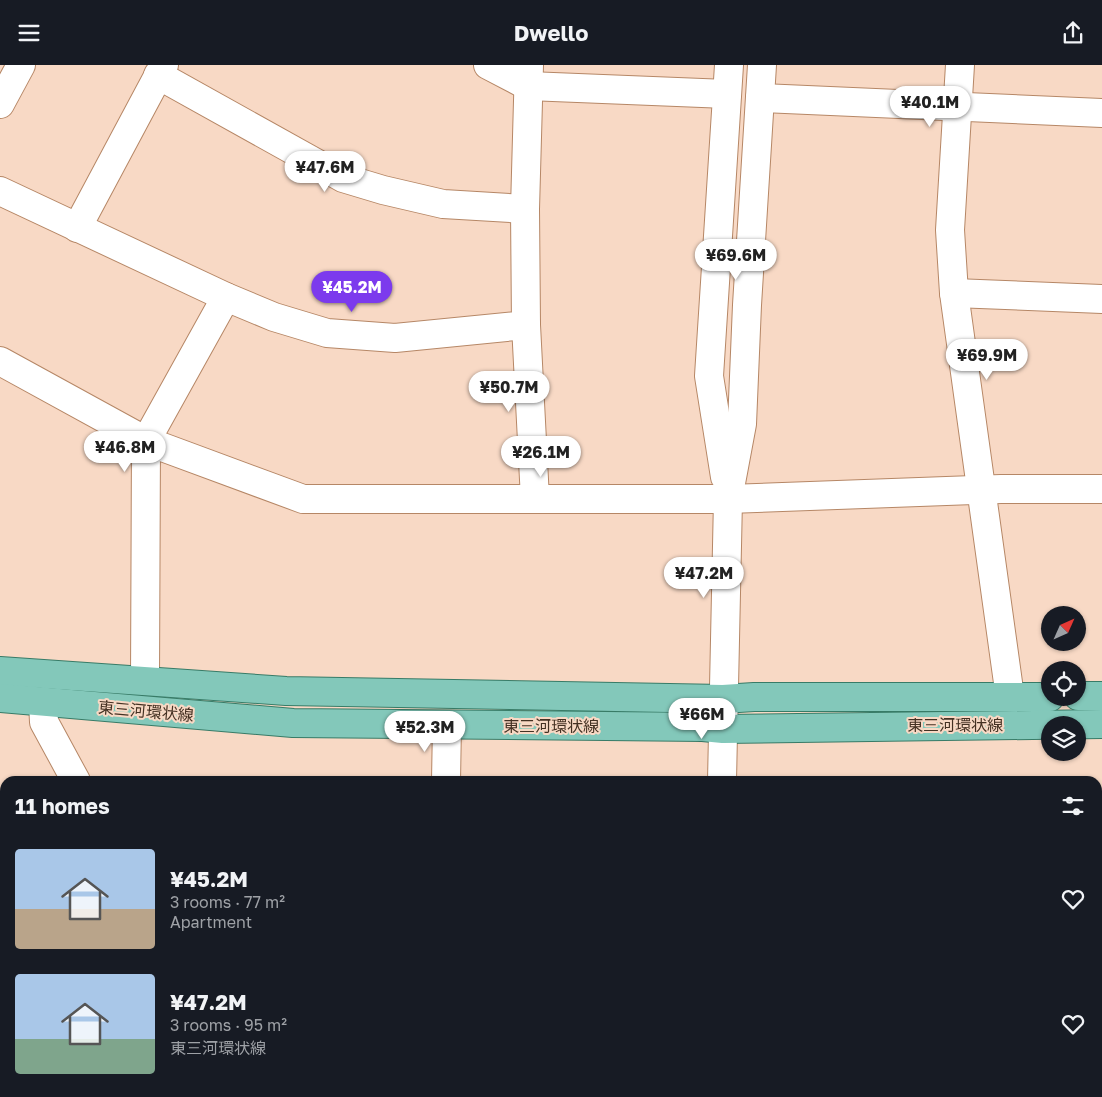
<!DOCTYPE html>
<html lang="en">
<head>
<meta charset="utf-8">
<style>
  :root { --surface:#171b24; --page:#20242c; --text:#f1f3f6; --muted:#9ea1a6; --accent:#7c3aed }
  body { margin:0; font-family:"Golos Text","Noto Sans JP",sans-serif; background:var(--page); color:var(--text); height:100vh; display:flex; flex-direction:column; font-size:19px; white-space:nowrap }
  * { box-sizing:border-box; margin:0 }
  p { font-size:16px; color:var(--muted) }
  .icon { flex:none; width:28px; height:28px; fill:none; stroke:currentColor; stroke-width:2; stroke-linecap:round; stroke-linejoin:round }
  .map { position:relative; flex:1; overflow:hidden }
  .side { position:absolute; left:0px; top:711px; width:1102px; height:321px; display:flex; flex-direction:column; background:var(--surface); border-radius:15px 15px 0 0; box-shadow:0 1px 4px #0004 }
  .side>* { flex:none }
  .needle { width:32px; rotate:45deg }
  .fabs { position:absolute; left:1041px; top:541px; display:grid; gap:10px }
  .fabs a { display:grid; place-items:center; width:45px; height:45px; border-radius:50%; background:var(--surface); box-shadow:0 1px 4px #0004; font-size:25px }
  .price { position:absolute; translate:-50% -42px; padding:0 11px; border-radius:18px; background:#fff; color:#222; font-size:16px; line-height:32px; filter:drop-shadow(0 1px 2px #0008) }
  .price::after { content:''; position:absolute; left:50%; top:30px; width:15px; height:11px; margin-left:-8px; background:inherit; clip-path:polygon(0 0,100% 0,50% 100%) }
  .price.active { background:var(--accent); color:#fff }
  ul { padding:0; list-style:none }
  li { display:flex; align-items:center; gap:15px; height:125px; padding:0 15px }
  li span { display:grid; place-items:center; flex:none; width:140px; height:100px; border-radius:5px; color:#555 }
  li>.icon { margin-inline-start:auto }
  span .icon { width:60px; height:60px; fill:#fffc; stroke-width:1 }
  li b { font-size:21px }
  h2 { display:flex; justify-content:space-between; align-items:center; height:60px; padding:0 15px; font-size:21px }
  header { display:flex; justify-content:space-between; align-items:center; height:65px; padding:0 15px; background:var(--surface); font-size:22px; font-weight:700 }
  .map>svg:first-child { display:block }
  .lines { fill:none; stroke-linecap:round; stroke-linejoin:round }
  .minor-casing { stroke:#b68766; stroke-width:30 }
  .major-casing { stroke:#387b67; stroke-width:30 }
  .minor { stroke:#fff; stroke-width:28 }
  .major { stroke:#83c8ba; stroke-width:28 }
  .labels { text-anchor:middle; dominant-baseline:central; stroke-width:4; stroke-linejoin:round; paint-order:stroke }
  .street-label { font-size:16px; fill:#443123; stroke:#f8d9c5 }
</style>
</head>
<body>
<header><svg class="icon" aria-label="menu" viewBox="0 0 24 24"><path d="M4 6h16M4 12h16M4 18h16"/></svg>Dwello<svg class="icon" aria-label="share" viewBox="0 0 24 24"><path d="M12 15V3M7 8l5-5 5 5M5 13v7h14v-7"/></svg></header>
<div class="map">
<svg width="1102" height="1032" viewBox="0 0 1102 1032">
  <rect width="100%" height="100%" fill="#f8d9c5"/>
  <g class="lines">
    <defs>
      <g id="minor">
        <path d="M488,0L528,21L727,29"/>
        <path d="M960,0L950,165L954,228L1010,632"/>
        <path d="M158,10L343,113L383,125L443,139L525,144"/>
        <path d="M760,33L1102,48"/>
        <path d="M0,39L21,0"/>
        <path d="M0,126L226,232L274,252L327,268L395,273L526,260L525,144L529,0"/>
        <path d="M77,163L164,0"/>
        <path d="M954,228L1102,234"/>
        <path d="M526,260L535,434"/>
        <path d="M0,296L146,376L303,434H728L1001,424H1102"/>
        <path d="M725,412L709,311L729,0"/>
        <path d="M145,616L146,376L226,232"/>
        <path d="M43,637L44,657L76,716"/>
        <path d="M446,716L447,660"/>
        <path d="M722,716L728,434L742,359L747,240L762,0"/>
        <path d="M0,829H5"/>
        <path d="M1098,843H1102"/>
        <path d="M232,1028L234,1032"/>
        <path d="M633,1028L638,1032"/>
        <path d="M978,1028L981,1032"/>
        <path d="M269,1032L273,1028"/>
        <path d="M520,1032L524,1028"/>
        <path d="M781,1032L785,1028"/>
        <path d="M953,1032L956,1028"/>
      </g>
      <g id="major">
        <path d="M0,606L286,626L723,634L754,632H1050"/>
        <path d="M1078,631H1102"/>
        <path d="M0,633L293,658L703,662L723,664L1102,659"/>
      </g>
    </defs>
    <use href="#minor" class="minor-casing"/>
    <use href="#major" class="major-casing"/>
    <use href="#minor" class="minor"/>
    <use href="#major" class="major"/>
  </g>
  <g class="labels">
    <g class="street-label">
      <text transform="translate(146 646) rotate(5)">東三河環状線</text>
      <text x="955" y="660">東三河環状線</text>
      <text x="551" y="661">東三河環状線</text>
    </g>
  </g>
</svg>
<div class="fabs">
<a><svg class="needle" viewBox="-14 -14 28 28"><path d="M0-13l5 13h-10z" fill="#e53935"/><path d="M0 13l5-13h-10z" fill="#9ea1a6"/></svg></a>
<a><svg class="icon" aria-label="locate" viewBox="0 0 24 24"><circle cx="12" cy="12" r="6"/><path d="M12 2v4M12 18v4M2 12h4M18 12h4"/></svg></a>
<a><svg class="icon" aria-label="layers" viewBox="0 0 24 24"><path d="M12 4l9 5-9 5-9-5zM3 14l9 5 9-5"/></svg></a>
</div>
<b class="price" style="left:930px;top:63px">¥40.1M</b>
<b class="price" style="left:325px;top:128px">¥47.6M</b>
<b class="price" style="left:736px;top:216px">¥69.6M</b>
<b class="price active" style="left:352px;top:248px">¥45.2M</b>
<b class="price" style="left:987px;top:316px">¥69.9M</b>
<b class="price" style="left:509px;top:348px">¥50.7M</b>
<b class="price" style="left:125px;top:408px">¥46.8M</b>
<b class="price" style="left:541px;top:413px">¥26.1M</b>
<b class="price" style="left:704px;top:534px">¥47.2M</b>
<b class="price" style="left:702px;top:675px">¥66M</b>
<b class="price" style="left:425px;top:688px">¥52.3M</b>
<section class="side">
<h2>11 homes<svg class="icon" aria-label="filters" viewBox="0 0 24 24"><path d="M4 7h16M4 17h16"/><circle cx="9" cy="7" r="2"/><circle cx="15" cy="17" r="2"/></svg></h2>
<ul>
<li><span style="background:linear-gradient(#a9c7e8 60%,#b9a48a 0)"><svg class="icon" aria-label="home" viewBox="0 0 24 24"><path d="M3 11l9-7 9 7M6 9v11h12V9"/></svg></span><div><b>¥45.2M</b><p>3 rooms · 77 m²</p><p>Apartment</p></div><svg class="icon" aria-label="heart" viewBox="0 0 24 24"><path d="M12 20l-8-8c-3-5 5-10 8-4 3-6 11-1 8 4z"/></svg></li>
<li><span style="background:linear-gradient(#a9c7e8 65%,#7fa58c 0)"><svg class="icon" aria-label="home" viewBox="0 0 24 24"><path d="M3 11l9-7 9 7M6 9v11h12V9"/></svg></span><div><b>¥47.2M</b><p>3 rooms · 95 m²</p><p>東三河環状線</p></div><svg class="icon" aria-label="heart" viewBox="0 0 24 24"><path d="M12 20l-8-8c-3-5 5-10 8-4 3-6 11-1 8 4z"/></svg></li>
</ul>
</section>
</div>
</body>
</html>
